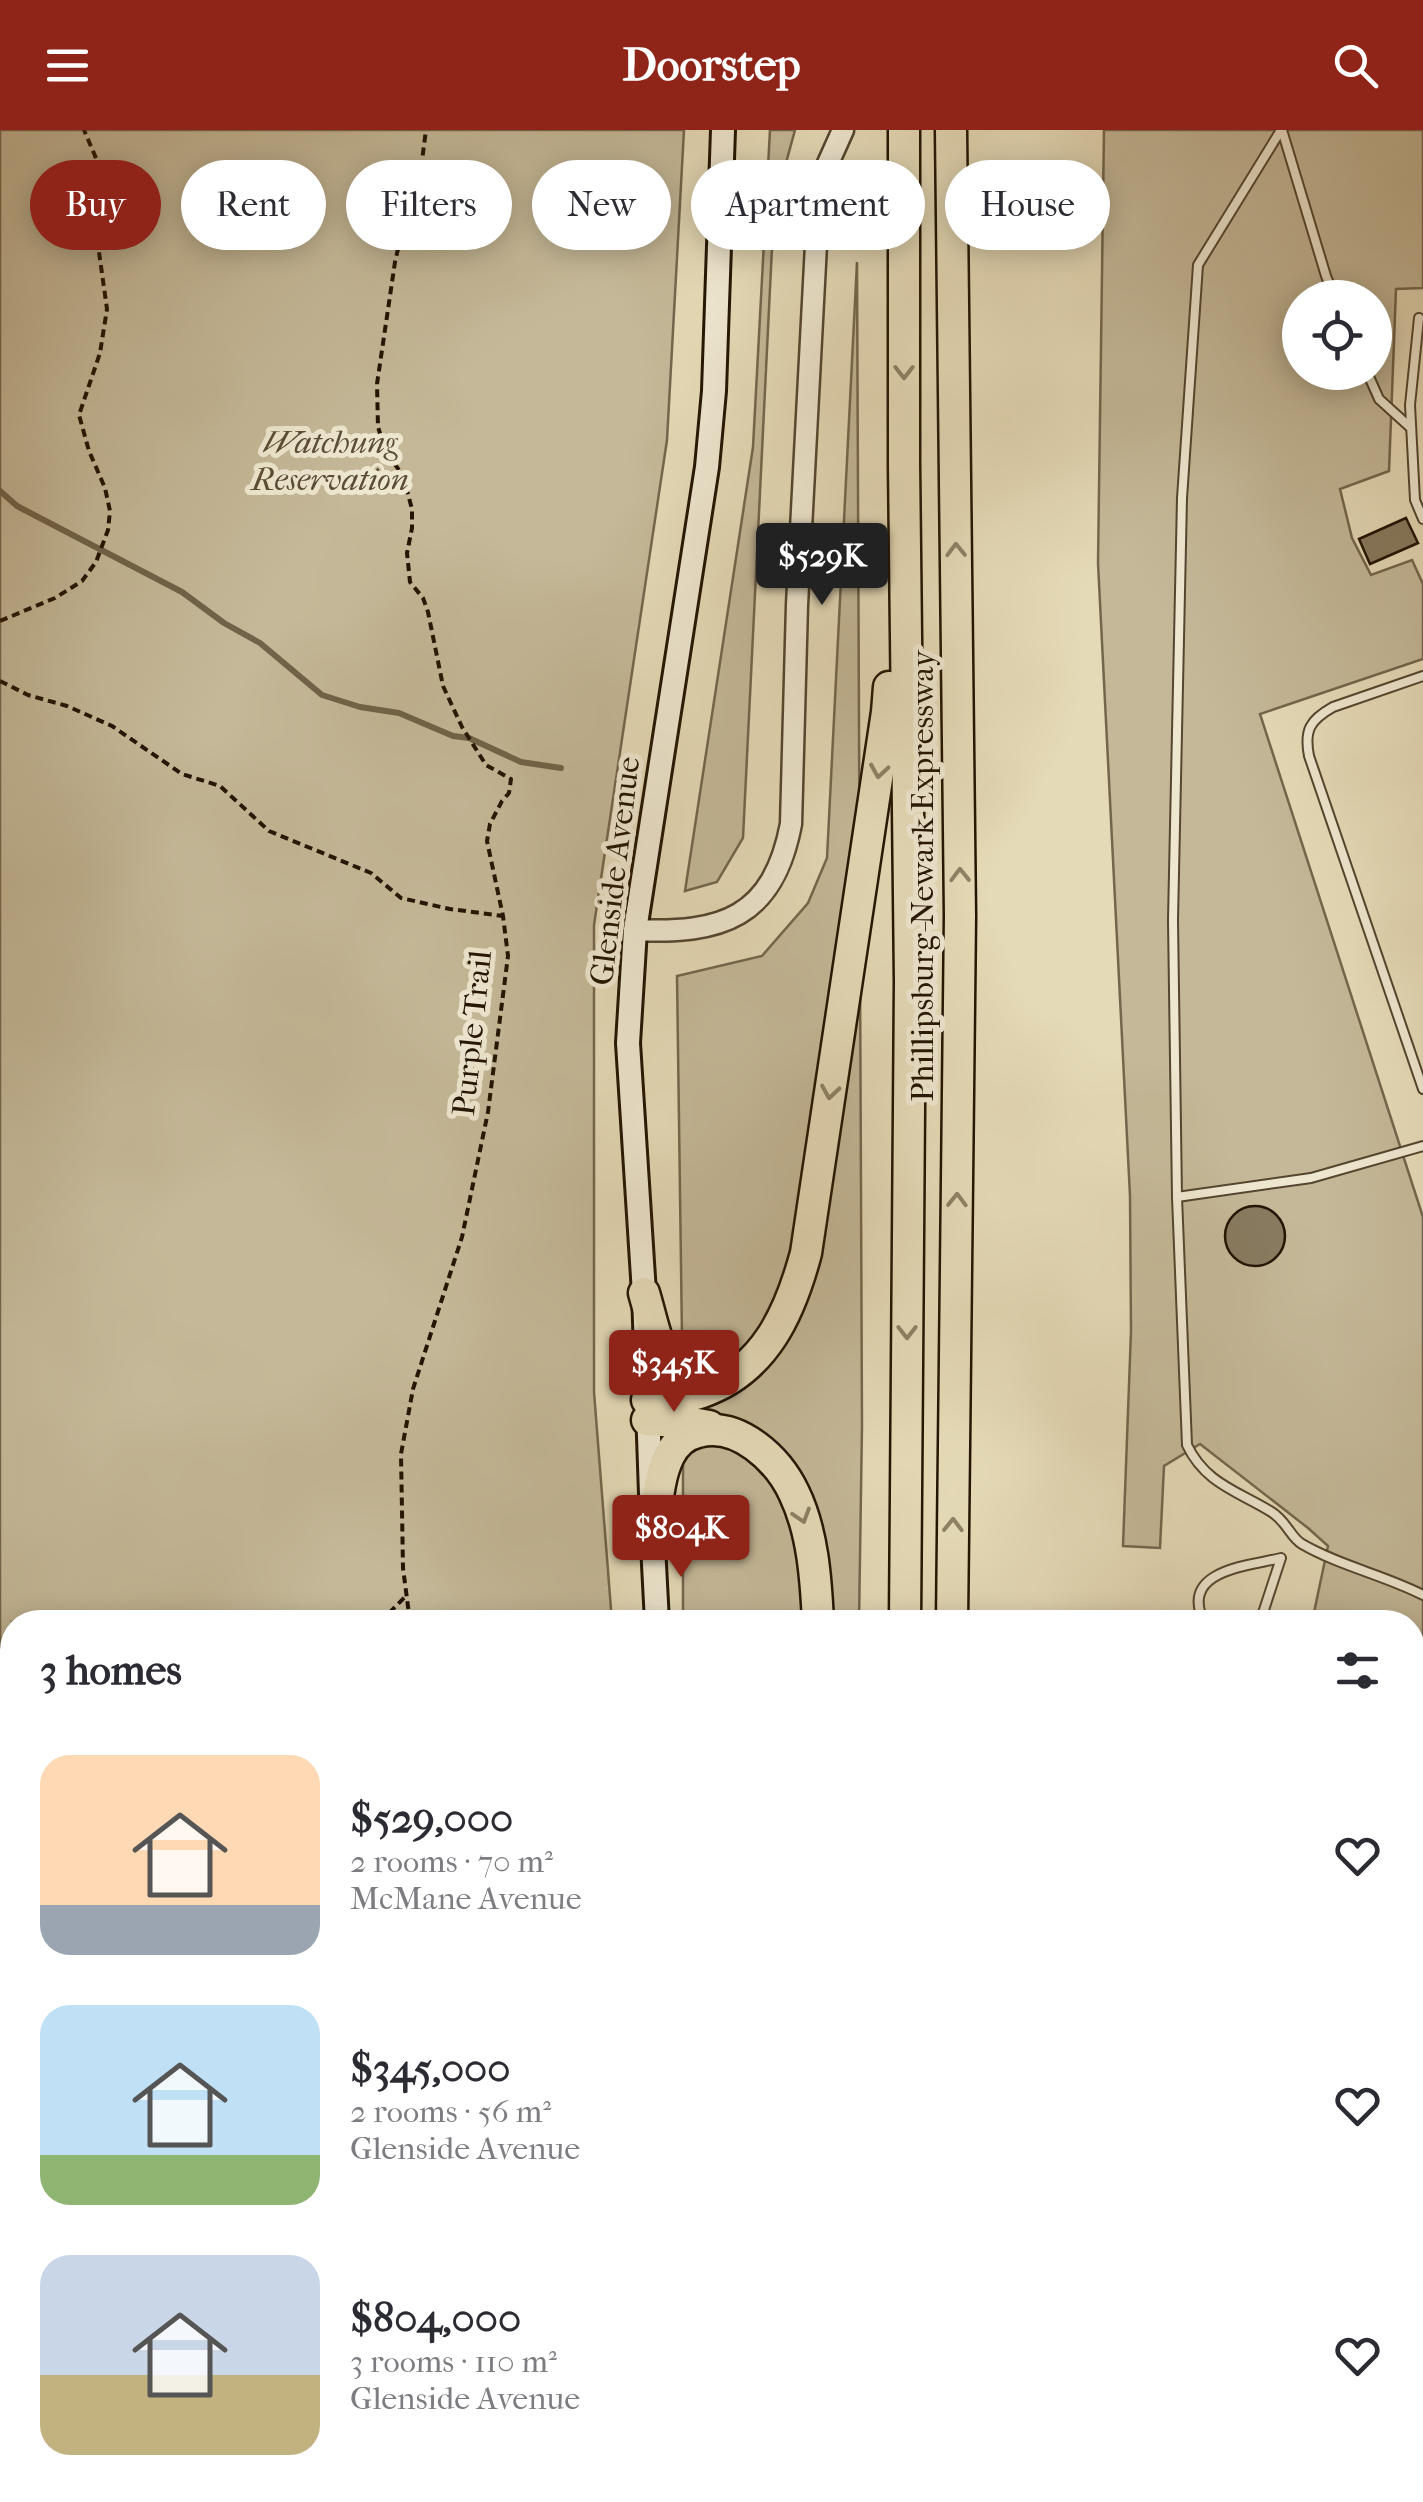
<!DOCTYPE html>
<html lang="en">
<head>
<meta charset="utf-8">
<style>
  :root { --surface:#fff; --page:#f2f2f3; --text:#2b2b33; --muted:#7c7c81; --accent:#8f2418 }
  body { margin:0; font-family:"IM FELL French Canon",serif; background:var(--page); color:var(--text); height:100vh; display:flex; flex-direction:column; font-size:38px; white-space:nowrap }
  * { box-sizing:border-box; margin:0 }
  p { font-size:32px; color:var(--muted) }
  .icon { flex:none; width:55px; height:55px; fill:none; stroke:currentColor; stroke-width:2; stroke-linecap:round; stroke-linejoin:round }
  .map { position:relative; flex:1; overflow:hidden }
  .details { position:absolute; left:0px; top:1480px; width:1425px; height:892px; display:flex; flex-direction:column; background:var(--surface); border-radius:40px 40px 0 0; box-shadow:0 5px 25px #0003 }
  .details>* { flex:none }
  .top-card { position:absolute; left:30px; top:30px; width:1365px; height:90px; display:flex; gap:20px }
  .buttons { position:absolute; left:1282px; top:150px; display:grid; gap:20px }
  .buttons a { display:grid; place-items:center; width:110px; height:110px; border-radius:50%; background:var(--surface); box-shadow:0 5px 25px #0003; font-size:50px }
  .price { position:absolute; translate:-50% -85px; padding:0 22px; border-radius:10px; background:var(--accent); color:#fff; font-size:32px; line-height:65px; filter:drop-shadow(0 2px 5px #0008) }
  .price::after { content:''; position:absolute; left:50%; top:60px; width:30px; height:22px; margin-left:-15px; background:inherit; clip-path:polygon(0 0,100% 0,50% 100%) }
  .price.current { background:#222; color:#fff }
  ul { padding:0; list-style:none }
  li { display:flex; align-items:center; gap:30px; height:250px; padding:0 40px }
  li span { display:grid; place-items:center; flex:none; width:280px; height:200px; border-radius:30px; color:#555 }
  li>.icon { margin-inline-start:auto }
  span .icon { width:120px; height:120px; fill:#fffc; stroke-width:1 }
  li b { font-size:42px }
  h2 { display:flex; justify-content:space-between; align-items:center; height:120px; padding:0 40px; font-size:42px }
  .pill { padding:0 35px; border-radius:45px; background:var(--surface); box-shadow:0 5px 25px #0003; font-size:35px; line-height:90px }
  .pill.current { background:var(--accent); color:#fff }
  header { display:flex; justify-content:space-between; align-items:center; height:130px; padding:0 40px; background:var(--accent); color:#fff; font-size:45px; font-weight:800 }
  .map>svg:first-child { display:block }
  .green { fill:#c4b898; stroke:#74664d; stroke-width:2.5; fill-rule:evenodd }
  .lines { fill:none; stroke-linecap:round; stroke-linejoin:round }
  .stream { stroke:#706349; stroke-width:6 }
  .building { fill:#887b60; stroke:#231402; stroke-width:2.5 }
  .service-casing { stroke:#54462f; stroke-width:12 }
  .minor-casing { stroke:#54462f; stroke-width:20 }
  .tertiary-casing { stroke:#54462f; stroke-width:25 }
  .secondary-casing { stroke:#231402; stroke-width:28 }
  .motorway-casing { stroke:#231402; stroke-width:35 }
  .path { stroke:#231402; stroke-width:4; stroke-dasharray:8 5; stroke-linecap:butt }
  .service { stroke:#eee7d0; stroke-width:8 }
  .minor { stroke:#eee7d0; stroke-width:15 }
  .tertiary { stroke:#eee7d0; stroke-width:20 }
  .secondary { stroke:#eee7d0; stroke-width:22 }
  .motorway { stroke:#e5dab7; stroke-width:30 }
  .oneway { stroke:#8e8166 }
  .labels { text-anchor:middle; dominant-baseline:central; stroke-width:10; stroke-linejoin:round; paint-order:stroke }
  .park-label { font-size:32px; font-style:italic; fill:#5b4d36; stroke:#eee7d0 }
  .street-label { font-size:32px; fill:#231402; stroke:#eee7d0 }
</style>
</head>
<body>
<header><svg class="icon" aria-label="menu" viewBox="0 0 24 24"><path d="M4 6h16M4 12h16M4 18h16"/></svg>Doorstep<svg class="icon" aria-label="search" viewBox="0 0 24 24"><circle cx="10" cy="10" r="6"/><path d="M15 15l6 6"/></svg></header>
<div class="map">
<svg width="1423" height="2372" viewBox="0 0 1423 2372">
  <rect width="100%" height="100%" fill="#e5dab7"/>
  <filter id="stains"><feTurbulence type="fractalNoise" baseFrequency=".002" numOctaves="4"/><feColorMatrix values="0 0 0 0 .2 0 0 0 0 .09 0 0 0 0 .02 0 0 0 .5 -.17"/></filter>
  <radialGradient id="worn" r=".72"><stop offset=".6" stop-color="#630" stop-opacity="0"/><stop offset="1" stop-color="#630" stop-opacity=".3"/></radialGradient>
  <g class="green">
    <path d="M0,0H684L667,310L594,795V1262L612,1492H12V2360H768V2372H0Z"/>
    <path d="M770,0H795L774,77L743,708L717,752L685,761L753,317Z"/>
    <path d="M1104,0H1423V158L1396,159L1389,341L1340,359L1352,408L1371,445L1412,430L1423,454V529L1260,584L1423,1087V1634L1413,1635L1412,1492H1312L1328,1416L1308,1398L1200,1314L1164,1336L1160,1418L1123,1416L1131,1201L1130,1066L1098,433ZM1300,168H1375V242H1300Z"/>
    <path d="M857,132L862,1295L859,1492H683V1279L677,846L762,826L808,773L827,728Z"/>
    <path d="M1110,2360H1290L1299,2372H1114Z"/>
  </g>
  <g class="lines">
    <path class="stream" d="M0,361L17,376L182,462L224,493L260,513L322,565L360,577L399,583L453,606L469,608L521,632L561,638"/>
  </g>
  <g class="building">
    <path d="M1406,388L1418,413L1370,434L1359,409Z"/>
    <circle cx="1255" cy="1106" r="30"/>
  </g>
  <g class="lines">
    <defs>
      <g id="service">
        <path d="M1281,0L1198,135L1182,368L1173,790L1177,1067L1187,1315C1205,1353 1237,1361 1270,1381C1287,1391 1290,1407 1302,1414C1340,1436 1384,1445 1423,1465"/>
        <path d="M1282,0L1326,146L1335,168"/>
        <path d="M1419,188L1410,275L1415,370L1423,389"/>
        <path d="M1367,242L1379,269L1411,298"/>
        <path d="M1423,546L1333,577C1310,590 1304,600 1309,626L1423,959"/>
        <path d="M1177,1067L1311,1048L1423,1016"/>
        <path d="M1204,1492C1179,1440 1248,1436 1281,1428L1260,1492"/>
      </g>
      <g id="minor">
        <path d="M1412,1754L1423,1753"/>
        <path d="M1412,2233H1423"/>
      </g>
      <path id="tertiary" d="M635,800C722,804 773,788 791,694L797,475L818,77L825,40L843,0"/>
      <g id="secondary">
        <path d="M651,1364L644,1163L628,913L635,800L707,337L714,261L723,0"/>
        <path d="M652,1396L657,1492"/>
        <path d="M797,2360V2372"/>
      </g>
      <g id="motorway">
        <path d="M904,0V334L910,851L905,1492"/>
        <path d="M951,0L960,786L952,1492"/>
        <path d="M644,1163C659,1213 658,1249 720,1253"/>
        <path d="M647,1270C665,1268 685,1268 702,1262C765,1240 790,1183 806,1123L887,582L889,557"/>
        <path d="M647,1290L692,1293L709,1296"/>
        <path d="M653,1409C657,1383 657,1350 669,1326C675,1314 685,1305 698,1302C738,1291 778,1329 794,1363C813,1402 816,1450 818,1492"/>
        <path d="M862,2360L863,2372"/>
        <path d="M894,2372L895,2360"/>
        <path d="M943,2372V2360"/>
      </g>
    </defs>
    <use href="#service" class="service-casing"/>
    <use href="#minor" class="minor-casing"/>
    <use href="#tertiary" class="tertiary-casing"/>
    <use href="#secondary" class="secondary-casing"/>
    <use href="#motorway" class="motorway-casing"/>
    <g class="path">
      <path d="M0,491L55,468L82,451L96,432L108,400L110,381L105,358L89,321L79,285L100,223L107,179L98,115L104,47L84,0"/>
      <path d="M0,551L28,565L67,576L112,596L182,644L220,656L269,701L371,743L401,768L450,779L503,786"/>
      <path d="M380,1492L406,1466"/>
      <path d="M410,1492L403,1438L401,1324L413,1259L462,1107L488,982L508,826L503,786L487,711L490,694L502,671L509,663L511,649L486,635L462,597L443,556L428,482L423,468L410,452L407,423L412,398V379L406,357L399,340L386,322L378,297L377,254L395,132L409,71L421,38L426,0"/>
      <path d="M0,1554V1594"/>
      <path d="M0,1605L12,1612"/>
      <path d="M0,1791L2,1805L12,1834"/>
      <path d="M0,1859L12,1854"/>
      <path d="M0,2187L12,2185"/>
      <path d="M664,2360L668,2372"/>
      <path d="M74,2372V2360"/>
      <path d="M325,2372L327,2360"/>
    </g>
    <use href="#service" class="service"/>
    <use href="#minor" class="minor"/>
    <use href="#tertiary" class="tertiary"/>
    <use href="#secondary" class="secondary"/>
    <use href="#motorway" class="motorway"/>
  </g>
  <defs><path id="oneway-chevron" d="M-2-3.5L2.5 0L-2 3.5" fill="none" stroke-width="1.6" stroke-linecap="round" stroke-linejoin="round" transform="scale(2.5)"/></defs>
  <g class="oneway">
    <use href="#oneway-chevron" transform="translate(904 242) rotate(90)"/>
    <use href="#oneway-chevron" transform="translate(956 420) rotate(-91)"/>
    <use href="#oneway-chevron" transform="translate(879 641) rotate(99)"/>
    <use href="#oneway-chevron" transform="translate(960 745) rotate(-91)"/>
    <use href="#oneway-chevron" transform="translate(830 962) rotate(99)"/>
    <use href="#oneway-chevron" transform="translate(957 1070) rotate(-89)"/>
    <use href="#oneway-chevron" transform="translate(907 1202) rotate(90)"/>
    <use href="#oneway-chevron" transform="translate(802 1386) rotate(73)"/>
    <use href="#oneway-chevron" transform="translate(953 1395) rotate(-89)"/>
  </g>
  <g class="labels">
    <g class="park-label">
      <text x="330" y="312">Watchung<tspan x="330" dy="37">Reservation</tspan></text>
    </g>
    <g class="street-label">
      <text transform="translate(615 741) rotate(-83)">Glenside Avenue</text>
      <text transform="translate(922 746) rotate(-90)">Phillipsburg-Newark Expressway</text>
      <text transform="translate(472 903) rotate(-84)">Purple Trail</text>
    </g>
  </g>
  <rect width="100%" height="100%" filter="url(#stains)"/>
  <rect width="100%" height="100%" fill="url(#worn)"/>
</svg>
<div class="buttons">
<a><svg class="icon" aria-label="locate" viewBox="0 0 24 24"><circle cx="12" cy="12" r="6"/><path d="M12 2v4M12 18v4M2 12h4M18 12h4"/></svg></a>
</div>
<b class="price current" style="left:822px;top:478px">$529K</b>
<b class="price" style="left:674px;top:1285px">$345K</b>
<b class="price" style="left:681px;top:1450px">$804K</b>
<div class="top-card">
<a class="pill current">Buy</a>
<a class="pill">Rent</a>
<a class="pill">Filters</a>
<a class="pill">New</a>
<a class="pill">Apartment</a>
<a class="pill">House</a>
</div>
<section class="details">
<h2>3 homes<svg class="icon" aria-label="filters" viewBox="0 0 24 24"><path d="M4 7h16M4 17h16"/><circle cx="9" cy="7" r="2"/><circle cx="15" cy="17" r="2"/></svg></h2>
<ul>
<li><span style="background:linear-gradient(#ffd9b3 75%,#9aa5b1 0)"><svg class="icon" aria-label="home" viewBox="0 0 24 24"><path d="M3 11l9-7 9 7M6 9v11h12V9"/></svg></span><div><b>$529,000</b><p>2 rooms · 70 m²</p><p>McMane Avenue</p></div><svg class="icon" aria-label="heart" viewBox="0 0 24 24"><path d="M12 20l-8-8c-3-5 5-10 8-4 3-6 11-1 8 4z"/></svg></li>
<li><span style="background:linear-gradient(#bfe0f5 75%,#8fb573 0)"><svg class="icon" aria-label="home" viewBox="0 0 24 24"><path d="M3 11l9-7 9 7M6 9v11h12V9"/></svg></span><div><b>$345,000</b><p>2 rooms · 56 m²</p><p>Glenside Avenue</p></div><svg class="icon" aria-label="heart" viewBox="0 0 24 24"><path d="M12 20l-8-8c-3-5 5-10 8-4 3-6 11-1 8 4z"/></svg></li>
<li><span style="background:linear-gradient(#c9d6e8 60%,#c2b280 0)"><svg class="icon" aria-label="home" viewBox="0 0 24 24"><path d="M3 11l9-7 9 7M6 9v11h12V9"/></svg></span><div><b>$804,000</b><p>3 rooms · 110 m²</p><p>Glenside Avenue</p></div><svg class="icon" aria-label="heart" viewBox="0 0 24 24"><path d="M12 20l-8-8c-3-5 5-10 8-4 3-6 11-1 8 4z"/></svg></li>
</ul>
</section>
</div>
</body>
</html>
